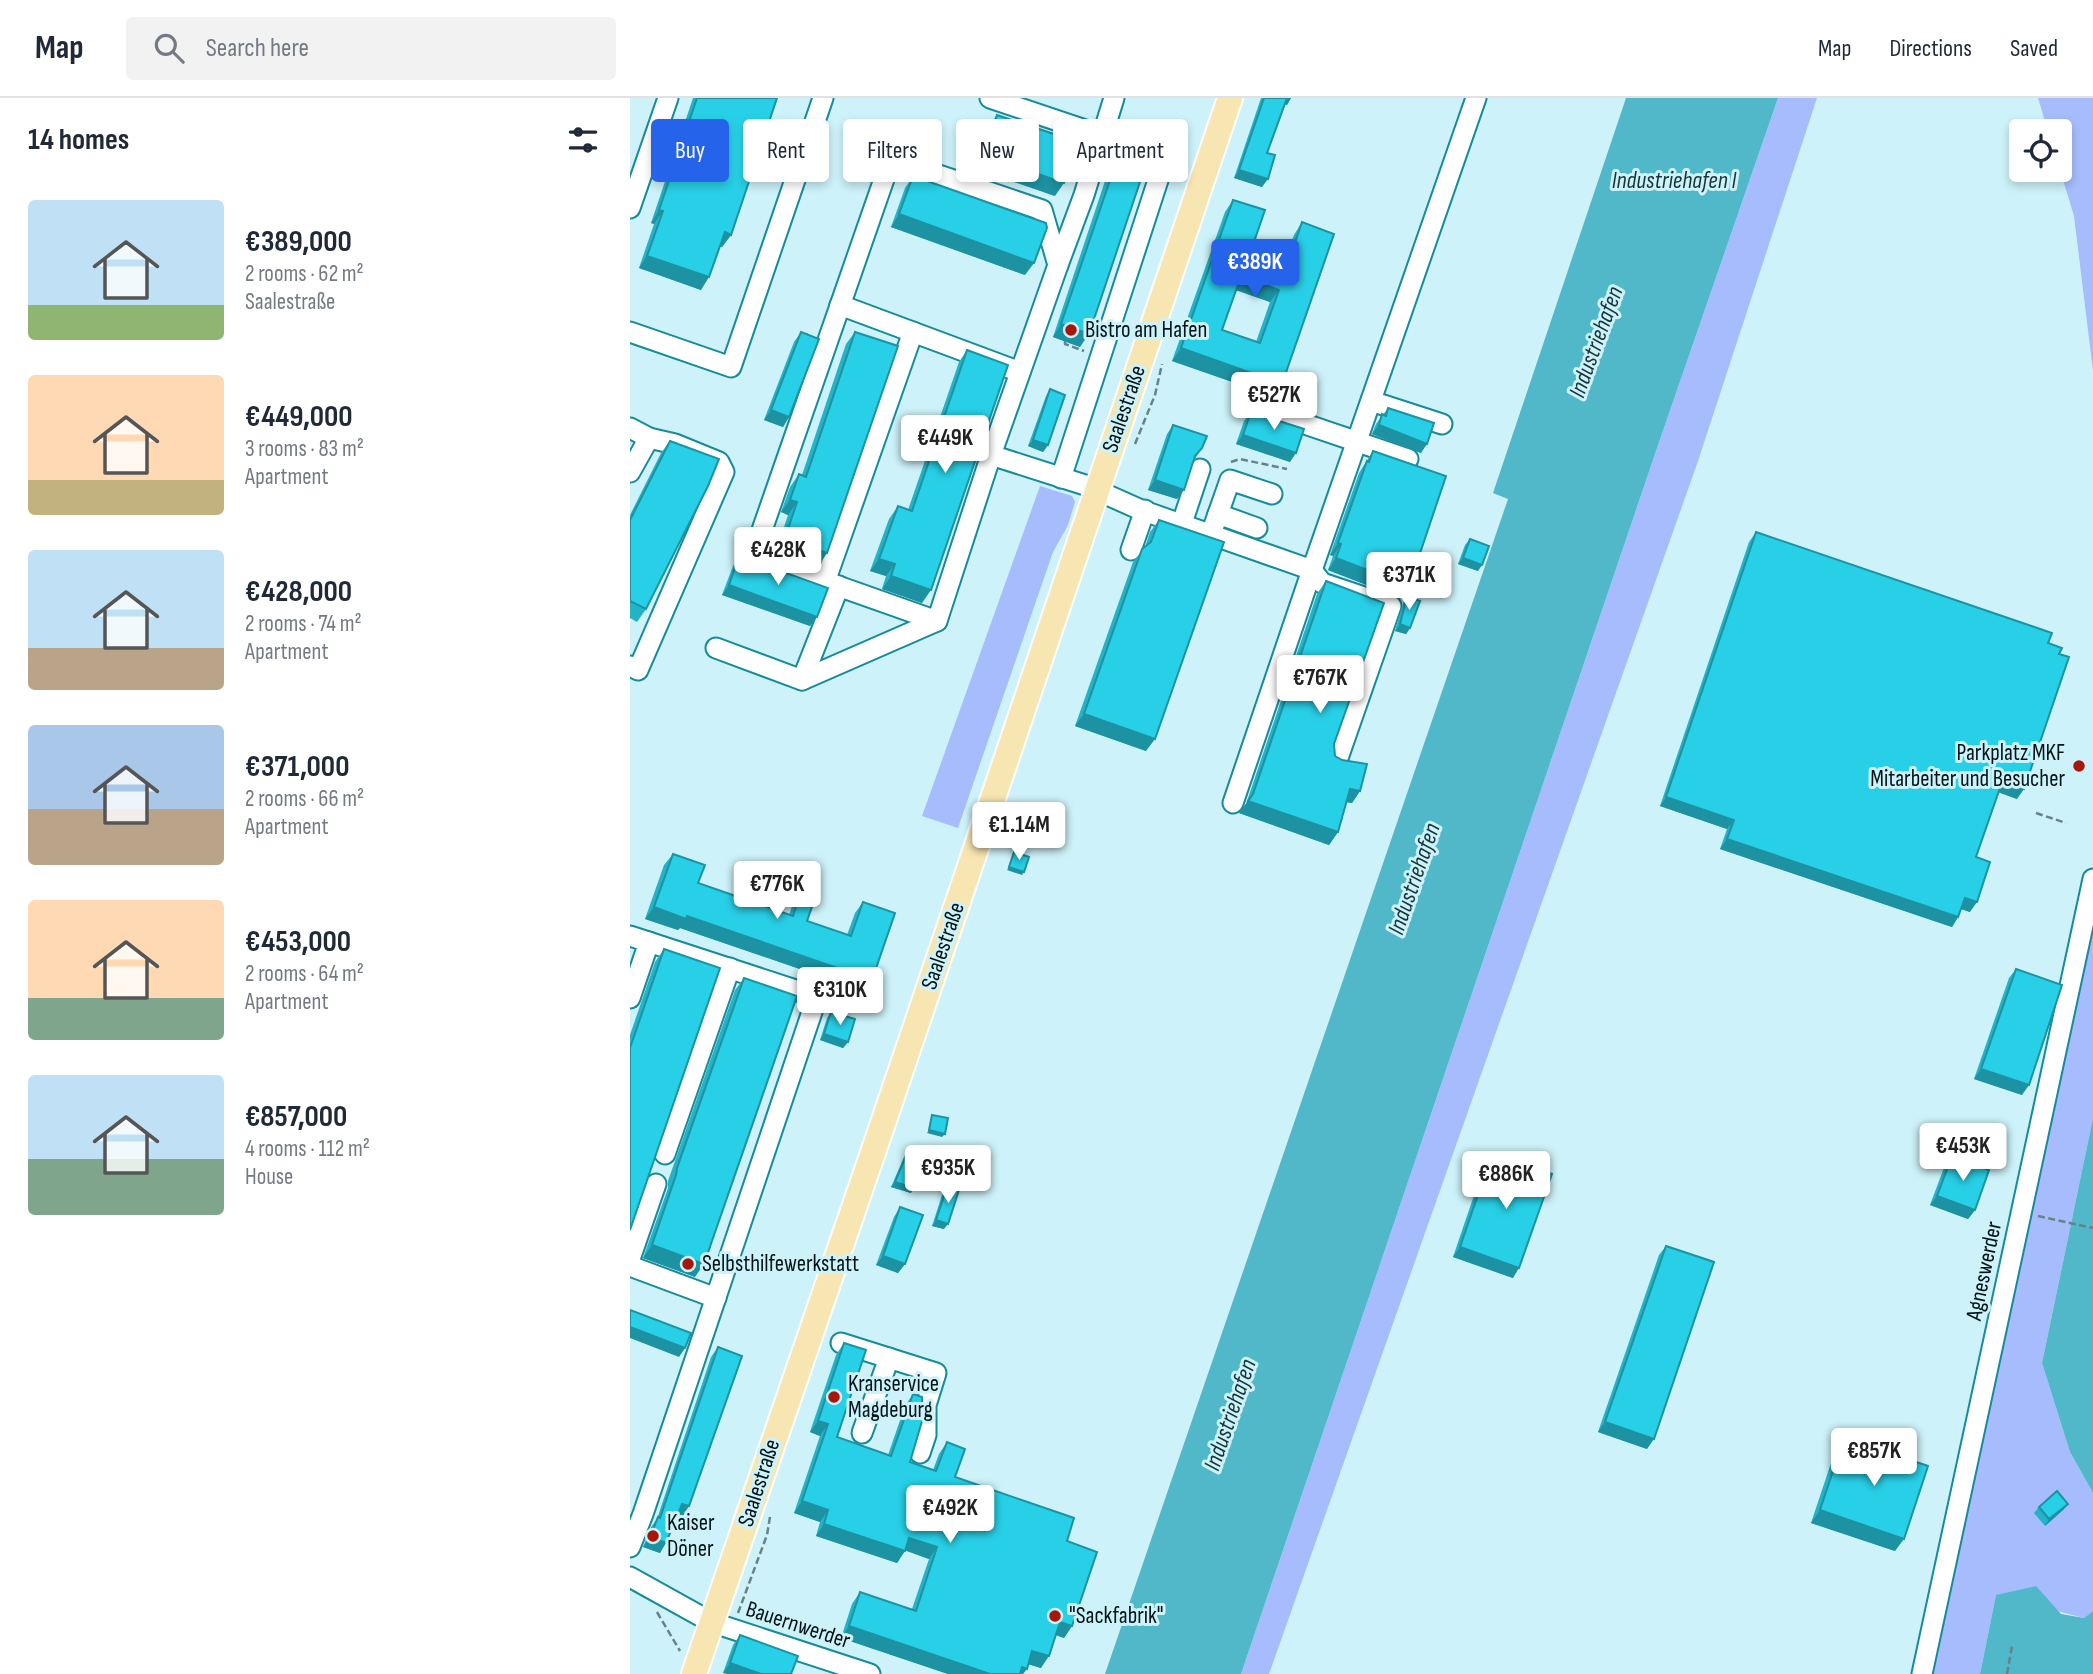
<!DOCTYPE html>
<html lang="en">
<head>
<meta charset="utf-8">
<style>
  :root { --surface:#fff; --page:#f2f2f3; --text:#1f2937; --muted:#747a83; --line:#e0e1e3; --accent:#2563eb }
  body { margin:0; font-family:"Sofia Sans Condensed",sans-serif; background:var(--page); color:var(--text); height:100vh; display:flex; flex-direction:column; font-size:26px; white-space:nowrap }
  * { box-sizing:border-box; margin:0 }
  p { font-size:23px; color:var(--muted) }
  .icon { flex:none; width:38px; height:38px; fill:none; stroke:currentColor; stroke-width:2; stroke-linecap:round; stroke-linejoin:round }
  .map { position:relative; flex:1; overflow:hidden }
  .sheet { display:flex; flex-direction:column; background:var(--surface); width:630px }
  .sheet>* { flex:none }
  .guide { position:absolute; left:21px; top:21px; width:665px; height:63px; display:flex; gap:14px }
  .controls { position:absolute; left:1379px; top:21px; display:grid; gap:14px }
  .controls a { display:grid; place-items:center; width:63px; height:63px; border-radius:7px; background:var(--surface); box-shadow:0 4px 10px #0003; font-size:35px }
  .price { position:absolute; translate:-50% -60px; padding:0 16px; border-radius:7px; background:#fff; color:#222; font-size:23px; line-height:46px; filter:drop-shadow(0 2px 4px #0008) }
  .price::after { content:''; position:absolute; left:50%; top:42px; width:21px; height:16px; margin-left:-10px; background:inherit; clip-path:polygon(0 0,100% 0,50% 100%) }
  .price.current { background:var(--accent); color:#fff }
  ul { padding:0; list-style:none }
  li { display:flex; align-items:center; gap:21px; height:175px; padding:0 28px }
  li span { display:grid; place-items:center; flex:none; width:196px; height:140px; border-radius:7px; color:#555 }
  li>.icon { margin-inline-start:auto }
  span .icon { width:84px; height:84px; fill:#fffc; stroke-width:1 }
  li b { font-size:30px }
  h2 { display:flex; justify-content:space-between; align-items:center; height:84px; padding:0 28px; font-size:30px }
  .tag { padding:0 24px; border-radius:7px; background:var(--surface); box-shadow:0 4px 10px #0003; font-size:24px; line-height:63px }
  .tag.current { background:var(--accent); color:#fff }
  header { display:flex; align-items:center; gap:42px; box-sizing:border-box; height:98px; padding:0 35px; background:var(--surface); border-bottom:2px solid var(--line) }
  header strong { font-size:33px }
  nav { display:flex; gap:38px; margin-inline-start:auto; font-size:24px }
  .search { width:490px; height:63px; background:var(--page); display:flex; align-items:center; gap:18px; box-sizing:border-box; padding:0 24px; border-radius:7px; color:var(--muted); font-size:26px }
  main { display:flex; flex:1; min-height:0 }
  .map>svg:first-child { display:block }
  .green { fill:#a7bcfc }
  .water { fill:#51b8c9 }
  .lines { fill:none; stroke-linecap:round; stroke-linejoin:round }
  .minor-casing { stroke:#158b9c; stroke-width:23 }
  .major-casing { stroke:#fff; stroke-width:28 }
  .path { stroke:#678388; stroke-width:2.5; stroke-dasharray:7 3.5; stroke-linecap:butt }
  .minor { stroke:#fff; stroke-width:19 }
  .major { stroke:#f8e6b2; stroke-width:24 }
  .wall { fill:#22b3c7; fill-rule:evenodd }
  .shaded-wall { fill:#1c92a2 }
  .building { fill:#28d0e7; stroke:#1c92a2; stroke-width:2; fill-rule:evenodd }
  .poi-dot { fill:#a81609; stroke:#cdf2f9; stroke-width:2.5 }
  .labels { text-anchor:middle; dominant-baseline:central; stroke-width:6; stroke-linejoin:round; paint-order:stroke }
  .poi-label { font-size:23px; fill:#001316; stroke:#cdf2f9; text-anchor:start }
  .street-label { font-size:23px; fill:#001316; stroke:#cdf2f9 }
  .water-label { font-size:24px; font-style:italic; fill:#16363b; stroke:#cdf2f9 }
</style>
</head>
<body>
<header>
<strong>Map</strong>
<div class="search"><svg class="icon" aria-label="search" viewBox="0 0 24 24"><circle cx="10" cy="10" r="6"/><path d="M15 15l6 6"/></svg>Search here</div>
<nav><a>Map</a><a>Directions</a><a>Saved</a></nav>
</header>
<main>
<section class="sheet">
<h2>14 homes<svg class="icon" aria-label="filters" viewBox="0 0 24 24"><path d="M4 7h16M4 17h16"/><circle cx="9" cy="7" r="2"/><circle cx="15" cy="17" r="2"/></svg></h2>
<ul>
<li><span style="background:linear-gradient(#bfe0f5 75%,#8fb573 0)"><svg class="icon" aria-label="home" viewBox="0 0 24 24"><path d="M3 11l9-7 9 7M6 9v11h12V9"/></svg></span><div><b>€389,000</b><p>2 rooms · 62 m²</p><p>Saalestraße</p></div></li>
<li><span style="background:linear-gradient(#ffd9b3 75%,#c2b280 0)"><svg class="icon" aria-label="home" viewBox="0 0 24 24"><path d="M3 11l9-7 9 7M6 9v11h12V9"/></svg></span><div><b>€449,000</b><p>3 rooms · 83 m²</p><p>Apartment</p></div></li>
<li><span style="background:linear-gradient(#bfe0f5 70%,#b9a48a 0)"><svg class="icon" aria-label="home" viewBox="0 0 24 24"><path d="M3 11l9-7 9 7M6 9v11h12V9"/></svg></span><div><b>€428,000</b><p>2 rooms · 74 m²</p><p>Apartment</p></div></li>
<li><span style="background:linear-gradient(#a9c7e8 60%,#b9a48a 0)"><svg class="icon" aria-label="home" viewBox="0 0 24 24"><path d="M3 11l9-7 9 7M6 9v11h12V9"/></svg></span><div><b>€371,000</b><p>2 rooms · 66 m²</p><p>Apartment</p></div></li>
<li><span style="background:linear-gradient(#ffd9b3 70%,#7fa58c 0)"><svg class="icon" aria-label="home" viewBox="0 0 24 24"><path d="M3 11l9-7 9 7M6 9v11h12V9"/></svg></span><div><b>€453,000</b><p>2 rooms · 64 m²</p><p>Apartment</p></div></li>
<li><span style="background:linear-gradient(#bfe0f5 60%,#7fa58c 0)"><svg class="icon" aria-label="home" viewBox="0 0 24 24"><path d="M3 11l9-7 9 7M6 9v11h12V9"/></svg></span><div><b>€857,000</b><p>4 rooms · 112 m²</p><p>House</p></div></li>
</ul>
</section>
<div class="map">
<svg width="1463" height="1576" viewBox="0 0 1463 1576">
  <rect width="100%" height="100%" fill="#cdf2f9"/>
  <g class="green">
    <path d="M1148,0H1187L1067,366L639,1576H611L1026,353Z"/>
    <path d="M1408,0H1463V273L1444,118L1430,72V33H1418Z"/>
    <path d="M410,388L442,398L445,404L438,427L423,454L328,730L292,718Z"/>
    <path d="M1463,830V1020L1412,1265L1440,1354L1463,1395V1513L1454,1520L1366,1497L1350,1576H1299Z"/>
  </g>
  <g class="water">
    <path d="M996,0H1148L1026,353L611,1576H475L878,401L863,395Z"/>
    <path d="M1463,1020V1395L1440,1354L1412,1265Z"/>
    <path d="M1406,1488L1431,1516L1454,1520L1463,1513V1576H1350L1366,1497Z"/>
  </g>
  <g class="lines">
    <defs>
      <g id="minor">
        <path d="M360,0L473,38"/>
        <path d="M0,110L38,0"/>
        <path d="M428,167L454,97L484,0"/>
        <path d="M210,207L390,274"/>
        <path d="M0,234L101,269L193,0"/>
        <path d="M741,303L812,326"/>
        <path d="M622,308L778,361"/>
        <path d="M0,330L19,340L0,374"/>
        <path d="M361,357L307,523L123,458L261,61L412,112L428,167L361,357L455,387L511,412L682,472L846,0"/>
        <path d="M431,380L530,76"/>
        <path d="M588,416L627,430"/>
        <path d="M552,425L570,371"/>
        <path d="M581,436L600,382L642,396"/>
        <path d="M501,452L515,412"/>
        <path d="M682,472L692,485L761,508L707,663"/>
        <path d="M195,484L283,234"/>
        <path d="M86,550L172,582L209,488"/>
        <path d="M0,568L8,572L94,374L89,364L45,346L19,340"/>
        <path d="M172,582L307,523"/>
        <path d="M603,705L682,472"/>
        <path d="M0,838L187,899L13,1416L0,1449"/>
        <path d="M0,900L19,844"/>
        <path d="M35,1056L100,870"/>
        <path d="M0,1161L26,1086"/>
        <path d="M0,1168L86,1200"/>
        <path d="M211,1245L306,1275L296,1307V1337L290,1355"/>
        <path d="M232,1335L259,1260"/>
        <path d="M0,1479L81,1524L240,1576"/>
        <path d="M1292,1576L1463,781"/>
      </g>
      <path id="major" d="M64,1576L250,1034L600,0"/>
    </defs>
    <use href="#minor" class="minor-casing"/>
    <use href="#major" class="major-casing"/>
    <g class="path">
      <path d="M435,243V246L454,253"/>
      <path d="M505,346L525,297L532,266"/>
      <path d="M601,364L610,361L657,371"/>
      <path d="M1406,715L1436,725"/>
      <path d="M1408,1118L1463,1130"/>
      <path d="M27,1514L50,1553"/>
      <path d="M108,1515L137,1437L140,1419"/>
      <path d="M1377,1576L1382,1548"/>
    </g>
    <use href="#minor" class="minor"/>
    <use href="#major" class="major"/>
  </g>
  <g class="wall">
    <path d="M63,0H147L101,137L92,149L90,148L71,192L9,170L24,126L21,125Z"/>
    <path d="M631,0H661L657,7L655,6L637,55L632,89L604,80Z"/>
    <path d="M367,17L425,98L344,70L358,29Z"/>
    <path d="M491,50L450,249L423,239L482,62Z"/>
    <path d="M283,78L395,177L261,129L275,90Z"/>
    <path d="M603,102L616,167L649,178L664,137L672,124L643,298L542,263L595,114ZM606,192L640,204L626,244L592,232Z"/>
    <path d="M171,234L159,319L153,329L134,322L164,244Z"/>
    <path d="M225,234L197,455L188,468L146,453L158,417L151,414L160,389L169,376L172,377L216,246Z"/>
    <path d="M337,252L292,505L252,491L256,478L240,473L259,421L268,408L278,412L329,264Z"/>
    <path d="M420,291L418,347L413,354L398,348L416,298Z"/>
    <path d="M758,310L791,355L742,336L746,326Z"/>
    <path d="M621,314L660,364L606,346L614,323Z"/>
    <path d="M543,327L572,350L564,362L547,401L518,392L537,336Z"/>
    <path d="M40,343L16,511L7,524L0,520V417L31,355Z"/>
    <path d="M743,353L779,488L770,500L698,472L703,458L700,457L729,375Z"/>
    <path d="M529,422L516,653L445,628L503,464L515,449L520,434Z"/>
    <path d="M1126,434L1418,545L1387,701L1368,694L1346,759L1340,814L1331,811L1328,819L1322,829L1090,751L1097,731L1030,708L1119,444Z"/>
    <path d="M840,441L848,473L828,466L835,447Z"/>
    <path d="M109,458L187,519L180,528L92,497L103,468Z"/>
    <path d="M696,483L705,658L730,693L722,705L716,704L708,734L699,747L609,715L616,706L687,496Z"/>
    <path d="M777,498L780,530L776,536L765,533L773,505Z"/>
    <path d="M43,756L68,785L159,817L166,796L174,784L177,823L217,837L225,815L233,804L242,882L234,893L50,830L48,832L15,821L34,767Z"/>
    <path d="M34,851L0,1132V937L25,864Z"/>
    <path d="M1386,871L1392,997L1344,981L1379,880Z"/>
    <path d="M114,880L65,1179L13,1160L38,1090V1083L105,892Z"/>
    <path d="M201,914L218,944L213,950L190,942L197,920Z"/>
    <path d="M278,1053L281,1095L261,1089L274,1059Z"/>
    <path d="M862,1056L883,1180L823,1159L855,1065Z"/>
    <path d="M1322,1058L1345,1112L1338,1121L1300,1107L1315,1067Z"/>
    <path d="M317,1089L314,1131L302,1128L313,1094Z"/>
    <path d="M270,1109L275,1166L268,1175L246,1167L264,1119Z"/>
    <path d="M1036,1148L1017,1351L968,1334L1029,1157Z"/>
    <path d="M214,1245L207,1339L258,1357L275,1308L283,1296L280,1364L303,1372L309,1356L317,1344L325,1379L437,1443L442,1528L434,1540L425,1537L411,1570L398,1566L393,1576H318L211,1540L222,1506L230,1494L282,1511L299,1461L275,1452L267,1465L186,1438L190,1424L164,1415L190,1338L180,1334L206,1257Z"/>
    <path d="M88,1249L53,1418L48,1416L30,1455L13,1449L21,1429L27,1421L81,1259Z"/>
    <path d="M1214,1340L1265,1453L1181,1425L1205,1353Z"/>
    <path d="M1438,1406L1433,1412L1415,1428L1404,1415L1409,1409Z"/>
    <path d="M110,1537L161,1576L93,1575L103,1547Z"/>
  </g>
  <g class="shaded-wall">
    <path d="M656,0H661L657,7L653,5Z"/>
    <path d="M353,57L434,85L425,98L344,70Z"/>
    <path d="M609,72L638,81L632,89L604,80Z"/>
    <path d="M29,112L33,113L24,126L21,125Z"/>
    <path d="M269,116L404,165L395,177L261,129Z"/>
    <path d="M95,134L101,137L92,149L86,147Z"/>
    <path d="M17,158L79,179L71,192L9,170Z"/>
    <path d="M611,178L649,192L640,204L603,191Z"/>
    <path d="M431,226L459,236L450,249L423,239Z"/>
    <path d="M551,250L652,286L643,298L542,263Z"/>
    <path d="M141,312L159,319L153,329L134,322Z"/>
    <path d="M749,327L797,346L791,355L742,336Z"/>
    <path d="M613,337L666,355L660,364L606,346Z"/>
    <path d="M403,342L418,347L413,354L398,348Z"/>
    <path d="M525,382L554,392L547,401L518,392Z"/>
    <path d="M160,402L167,404L158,417L151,414Z"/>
    <path d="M155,440L197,455L188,468L146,453Z"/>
    <path d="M708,445L711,446L703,458L700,457Z"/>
    <path d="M706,460L779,488L770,500L698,472Z"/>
    <path d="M833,460L852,467L848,473L828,466Z"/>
    <path d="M249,461L265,466L256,478L240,473Z"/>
    <path d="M261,478L301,492L292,505L252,491Z"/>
    <path d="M99,487L187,519L180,528L92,497Z"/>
    <path d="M770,526L780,530L776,536L765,533Z"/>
    <path d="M454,616L525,641L516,653L445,628Z"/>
    <path d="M1372,684L1394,691L1387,701L1365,693Z"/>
    <path d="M720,691L730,693L722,705L711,703Z"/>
    <path d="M1036,699L1104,722L1097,731L1030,708Z"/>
    <path d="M618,703L708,734L699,747L609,715Z"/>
    <path d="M1097,741L1328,819L1322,829L1090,751Z"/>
    <path d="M379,769L394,774L392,777L377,772Z"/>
    <path d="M1335,800L1347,804L1340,814L1328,810Z"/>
    <path d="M24,809L57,818L242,882L234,893L50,830L48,832L15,821Z"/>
    <path d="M194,936L218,944L213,950L190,942Z"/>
    <path d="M1351,971L1399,987L1392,997L1344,981Z"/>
    <path d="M299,1032L315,1036L312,1039L297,1035Z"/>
    <path d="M265,1084L284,1090L281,1095L261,1089Z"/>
    <path d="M1307,1098L1345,1112L1338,1121L1300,1107Z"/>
    <path d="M306,1122L318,1126L314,1131L302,1128Z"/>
    <path d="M22,1147L74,1166L65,1179L13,1160Z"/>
    <path d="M830,1149L889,1170L883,1180L823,1159Z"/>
    <path d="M253,1158L275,1166L268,1175L246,1167Z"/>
    <path d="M0,1229L55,1250L49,1259L0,1240Z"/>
    <path d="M188,1323L198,1326L190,1338L180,1334Z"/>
    <path d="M975,1324L1024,1341L1017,1351L968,1334Z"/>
    <path d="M172,1403L198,1412L190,1424L164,1415Z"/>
    <path d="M52,1406L59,1408L53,1418L45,1415Z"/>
    <path d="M1438,1406L1433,1412L1415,1428L1419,1421Z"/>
    <path d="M1190,1412L1274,1441L1265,1453L1181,1425Z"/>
    <path d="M194,1426L275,1453L267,1465L186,1438Z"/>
    <path d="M20,1439L36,1445L30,1455L13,1449Z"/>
    <path d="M279,1440L307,1449L299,1461L271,1451Z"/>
    <path d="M430,1524L442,1528L434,1540L421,1535Z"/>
    <path d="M219,1528L360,1576H318L211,1540Z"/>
    <path d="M402,1553L419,1558L411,1570L394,1565Z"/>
    <path d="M100,1565L131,1576H97L93,1575Z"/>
    <path d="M392,1569L397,1571L393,1576H387Z"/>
  </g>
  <g class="building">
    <path d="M67,0H147L101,137L95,134L79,179L17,158L33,113L29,112Z"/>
    <path d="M634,0H657L637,55L645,57L638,81L609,72Z"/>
    <path d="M367,17L448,44L434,85L353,57Z"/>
    <path d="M491,50L518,60L459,236L431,226Z"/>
    <path d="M283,78L416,125L417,130L404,165L269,116Z"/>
    <path d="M603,102L635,112L616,167L653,180L672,124L704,136L652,286L551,250ZM611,178L649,192L630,245L592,232Z"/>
    <path d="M171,234L189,241L159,319L141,312Z"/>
    <path d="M225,234L268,248L197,455L155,440L167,404L160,402L169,376L176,379Z"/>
    <path d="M337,252L378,267L301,492L261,478L265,466L249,461L268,408L282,413Z"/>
    <path d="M420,291L435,297L418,347L403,342Z"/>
    <path d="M758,310L804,325L797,346L749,327L752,316L756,318Z"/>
    <path d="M621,314L674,331L666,355L613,337Z"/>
    <path d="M543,327L577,338L572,350L565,358L554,392L525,382Z"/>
    <path d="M40,343L89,361L78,388L16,511L0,503V422Z"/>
    <path d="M743,353L816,378L779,488L706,460L711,446L708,445L737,363L739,364Z"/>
    <path d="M529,422L594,444L525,641L454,616L512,451L521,444Z"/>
    <path d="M1126,434L1422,535L1418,545L1432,550L1429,556L1439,559L1394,691L1372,684L1346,759L1360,764L1347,804L1335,800L1328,819L1097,741L1104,722L1036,699Z"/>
    <path d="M840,441L859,448L852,467L833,460Z"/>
    <path d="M109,458L198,490L187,519L99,487Z"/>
    <path d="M696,483L754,505L704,646L705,658L712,662L737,666L730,693L720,691L708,734L618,703L623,696Z"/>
    <path d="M777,498L790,503L780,530L770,526Z"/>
    <path d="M384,754L399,759L394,774L379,769Z"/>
    <path d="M43,756L75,767L68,785L163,818L174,784L189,789L177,823L221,838L233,804L265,815L242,882L57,818L56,821L24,809Z"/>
    <path d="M34,851L90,870L0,1132V950Z"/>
    <path d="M1386,871L1432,887L1399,987L1351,971Z"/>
    <path d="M114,880L167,898L74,1166L22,1147L46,1077L47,1070Z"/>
    <path d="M201,914L225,921L218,944L194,936Z"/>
    <path d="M302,1017L318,1020L315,1036L299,1032Z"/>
    <path d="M278,1053L295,1059L284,1090L265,1084Z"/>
    <path d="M862,1056L922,1076L889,1170L830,1149Z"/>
    <path d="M1322,1058L1359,1072L1345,1112L1307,1098Z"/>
    <path d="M317,1089L329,1092L318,1126L306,1122Z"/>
    <path d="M270,1109L293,1117L275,1166L253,1158Z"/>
    <path d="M1036,1148L1084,1164L1024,1341L975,1324Z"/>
    <path d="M0,1212L61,1235L55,1250L0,1229Z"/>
    <path d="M214,1245L236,1252L207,1339L261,1358L283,1296L292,1299V1323L280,1364L306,1373L317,1344L335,1351L325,1379L444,1420L437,1443L467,1454L442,1528L430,1524L419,1558L402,1553L397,1571L392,1569L390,1576H360L219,1528L230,1494L286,1513L307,1449L279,1440L275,1453L194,1426L198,1412L172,1403L198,1326L188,1323Z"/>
    <path d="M88,1249L112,1258L59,1408L52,1406L36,1445L20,1439L28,1419L30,1420Z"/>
    <path d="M1214,1340L1298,1368L1274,1441L1190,1412Z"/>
    <path d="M1427,1393L1438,1406L1419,1421L1409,1409Z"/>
    <path d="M110,1537L168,1558L161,1576H131L100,1565Z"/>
  </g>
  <g class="poi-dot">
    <circle cx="441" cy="232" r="7"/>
    <circle cx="1449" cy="668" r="7"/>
    <circle cx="58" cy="1166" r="7"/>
    <circle cx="204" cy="1299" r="7"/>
    <circle cx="23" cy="1438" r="7"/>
    <circle cx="425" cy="1518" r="7"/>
  </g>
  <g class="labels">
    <g class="poi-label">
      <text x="455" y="232">Bistro am Hafen</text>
      <text x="1435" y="655" text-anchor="end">Parkplatz MKF<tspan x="1435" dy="26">Mitarbeiter und Besucher</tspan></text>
      <text x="72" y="1166">Selbsthilfewerkstatt</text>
      <text x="218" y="1286">Kranservice<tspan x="218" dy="26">Magdeburg</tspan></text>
      <text x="37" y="1425">Kaiser<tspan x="37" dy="26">Döner</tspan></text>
      <text x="439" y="1518">"Sackfabrik"</text>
    </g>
    <g class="street-label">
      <text transform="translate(494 311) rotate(-71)">Saalestraße</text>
      <text transform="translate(313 848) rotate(-71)">Saalestraße</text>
      <text transform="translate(1354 1173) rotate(-78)">Agneswerder</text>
      <text transform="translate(129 1385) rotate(-72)">Saalestraße</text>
      <text transform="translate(168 1527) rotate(18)">Bauernwerder</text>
    </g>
    <g class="water-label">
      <text x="1044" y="82">Industriehafen I</text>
      <text transform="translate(966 244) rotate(-70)">Industriehafen</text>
      <text transform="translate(784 781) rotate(-71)">Industriehafen</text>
      <text transform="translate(600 1317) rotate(-71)">Industriehafen</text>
    </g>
  </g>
</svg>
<div class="controls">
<a><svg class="icon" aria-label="locate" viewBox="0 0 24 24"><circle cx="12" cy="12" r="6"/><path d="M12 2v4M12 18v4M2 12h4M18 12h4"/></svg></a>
</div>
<b class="price current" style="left:625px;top:201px">€389K</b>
<b class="price" style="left:644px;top:334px">€527K</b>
<b class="price" style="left:315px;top:377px">€449K</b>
<b class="price" style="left:148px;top:489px">€428K</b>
<b class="price" style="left:779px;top:514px">€371K</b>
<b class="price" style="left:690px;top:617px">€767K</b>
<b class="price" style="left:389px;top:764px">€1.14M</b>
<b class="price" style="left:147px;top:823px">€776K</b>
<b class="price" style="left:210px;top:929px">€310K</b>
<b class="price" style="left:1333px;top:1085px">€453K</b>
<b class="price" style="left:318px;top:1107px">€935K</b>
<b class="price" style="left:876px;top:1113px">€886K</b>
<b class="price" style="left:1244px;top:1390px">€857K</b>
<b class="price" style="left:320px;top:1447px">€492K</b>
<div class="guide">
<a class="tag current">Buy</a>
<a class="tag">Rent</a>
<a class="tag">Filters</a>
<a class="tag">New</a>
<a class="tag">Apartment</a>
</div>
</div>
</main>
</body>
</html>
